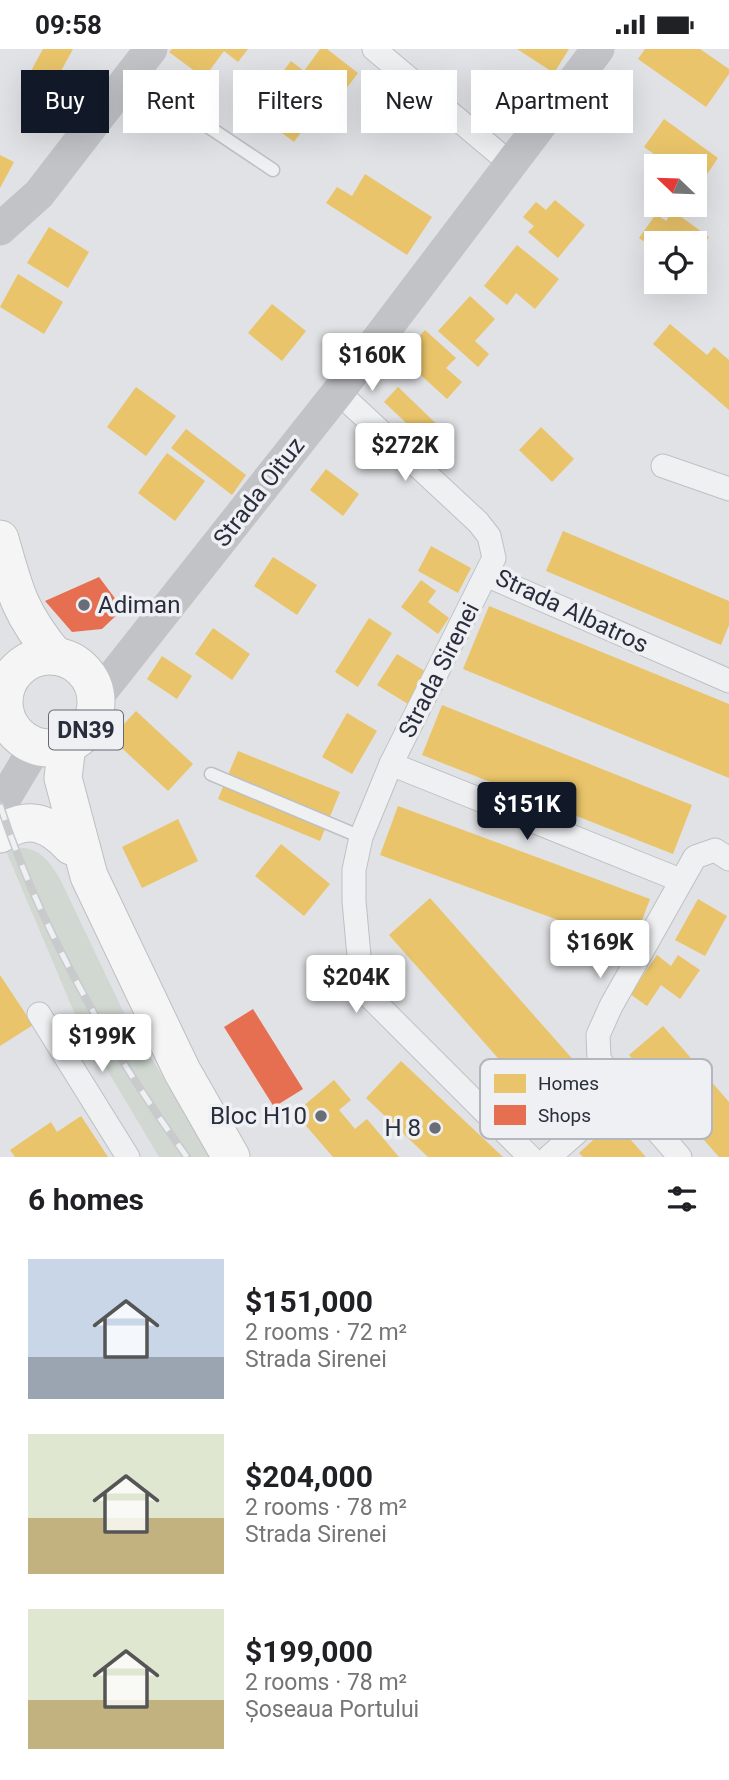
<!DOCTYPE html>
<html lang="en">
<head>
<meta charset="utf-8">
<style>
  :root { --surface:#fff; --page:#f6f6f6; --text:#202124; --muted:#757577; --accent:#111827 }
  body { margin:0; font-family:Roboto,sans-serif; background:var(--page); color:var(--text); height:100vh; display:flex; flex-direction:column; font-size:26px; white-space:nowrap }
  * { box-sizing:border-box; margin:0 }
  p { font-size:23px; color:var(--muted) }
  .icon { flex:none; width:38px; height:38px; fill:none; stroke:currentColor; stroke-width:2; stroke-linecap:round; stroke-linejoin:round }
  .map { position:relative; height:1108px; overflow:hidden }
  .details { display:flex; flex-direction:column; background:var(--surface); flex:1 }
  .details>* { flex:none }
  .guide { position:absolute; left:21px; top:21px; width:688px; height:63px; display:flex; gap:14px }
  .needle { width:46px; rotate:293deg }
  .tools { position:absolute; left:644px; top:105px; display:grid; gap:14px }
  .tools a { display:grid; place-items:center; width:63px; height:63px; border-radius:0px; background:var(--surface); box-shadow:0 7px 28px #0002; font-size:35px }
  .price { position:absolute; translate:-50% -60px; padding:0 16px; border-radius:7px; background:#fff; color:#222; font-size:23px; line-height:46px; filter:drop-shadow(0 2px 4px #0008) }
  .price::after { content:''; position:absolute; left:50%; top:42px; width:21px; height:16px; margin-left:-10px; background:inherit; clip-path:polygon(0 0,100% 0,50% 100%) }
  .price.selected { background:var(--accent); color:#fff }
  ul { padding:0; list-style:none }
  li { display:flex; align-items:center; gap:21px; height:175px; padding:0 28px }
  li span { display:grid; place-items:center; flex:none; width:196px; height:140px; border-radius:0px; color:#555 }
  li>.icon { margin-inline-start:auto }
  span .icon { width:84px; height:84px; fill:#fffc; stroke-width:1 }
  li b { font-size:30px }
  h2 { display:flex; justify-content:space-between; align-items:center; height:84px; padding:0 28px; font-size:30px }
  .tag { padding:0 24px; border-radius:0px; background:var(--surface); box-shadow:0 7px 28px #0002; font-size:24px; line-height:63px }
  .tag.selected { background:var(--accent); color:#fff }
  .status { display:flex; justify-content:space-between; align-items:center; height:49px; padding:0 35px; background:var(--surface); direction:ltr }
  .status svg { height:19px; fill:currentColor }
  .map>svg:first-child { display:block }
  .green { fill:#d0d8d1 }
  .homes { fill:#e9c46a }
  .shops { fill:#e76f51 }
  .lines { fill:none; stroke-linecap:round; stroke-linejoin:round }
  .lane-casing { stroke:#bfc0c3; stroke-width:15 }
  .street-casing { stroke:#bfc0c3; stroke-width:25 }
  .primary-casing { stroke:#bdbfc2; stroke-width:39 }
  .lane { stroke:#eff0f2; stroke-width:12 }
  .street { stroke:#eff0f2; stroke-width:23 }
  .secondary { stroke:#c2c3c7; stroke-width:33 }
  .primary { stroke:#f5f5f5; stroke-width:37 }
  .rail-casing { stroke:#c9cacc; stroke-width:8 }
  .rail { stroke:#eef0f4; stroke-width:5; stroke-dasharray:16; stroke-linecap:butt }
  .poi-dot { fill:#696d77; stroke:#eef0f4; stroke-width:2.5 }
  .labels { text-anchor:middle; dominant-baseline:central; stroke-width:7; stroke-linejoin:round; paint-order:stroke }
  .shield { fill:#eef0f4; stroke:#646873; stroke-width:2 }
  .shield-label { font-size:23px; font-weight:bold; fill:#292e3c }
  .street-label { font-size:24px; fill:#292e3c; stroke:#eef0f4 }
  .poi-label { font-size:24px; fill:#292e3c; stroke:#eef0f4; text-anchor:end }
  .key { fill:#eef0f4; stroke:#b3b6bd; stroke-width:2 }
  .key-label { font-size:19px; fill:#292e3c }
</style>
</head>
<body>
<div class="status"><b>09:58</b><svg viewBox="0 0 49 12"><path d="M0 12V9h3v3zM5 12V6h3v6zM10 12V3h3v9zM15 12V0h3v12zM26 1h20v11H26zM47 4h2v5h-2z"/></svg></div>
<div class="map">
<svg width="729" height="1108" viewBox="0 0 729 1108">
  <rect width="100%" height="100%" fill="#e1e2e5"/>
  <path class="green" d="M23,799C41,800 50,814 59,828L122,960L211,1108H159L77,970L6,802Z"/>
  <g class="homes">
    <path d="M43,0H73L49,44L26,31Z"/>
    <path d="M172,0H248L238,13L224,2L204,29L169,3Z"/>
    <path d="M320,0H327L358,24L321,73L313,67L294,93L253,62L291,12L304,22Z"/>
    <path d="M517,0H569L554,24Z"/>
    <path d="M645,0H700L729,20V25L706,58L638,10Z"/>
    <path d="M664,70L718,109L699,137L695,134V117H671L644,98Z"/>
    <path d="M0,106L14,113L0,139Z"/>
    <path d="M365,125L432,168L407,206L326,154L337,138L352,147Z"/>
    <path d="M555,151L585,176L558,209L528,183L534,177L523,168L536,153L546,161Z"/>
    <path d="M673,162L709,188L695,208V194H656V201L639,189L656,165L666,172Z"/>
    <path d="M49,178L89,203L68,239L27,214Z"/>
    <path d="M517,196L559,230L535,260L516,244L507,256L484,237Z"/>
    <path d="M18,225L63,253L44,285L0,258Z"/>
    <path d="M470,247L495,270L475,292L489,305L478,318L438,282Z"/>
    <path d="M272,255L306,282L282,312L248,284Z"/>
    <path d="M670,275L707,306L714,298L729,311V361L653,295Z"/>
    <path d="M425,281L456,309L446,319L462,333L447,350L401,308Z"/>
    <path d="M136,338L176,367L146,407L107,378Z"/>
    <path d="M398,338L447,385L434,400L384,353Z"/>
    <path d="M541,378L574,410L552,433L519,401Z"/>
    <path d="M186,380L246,426L232,446L171,399Z"/>
    <path d="M167,404L205,432L175,472L138,444Z"/>
    <path d="M326,420L359,445L343,467L310,441Z"/>
    <path d="M563,482L729,552V576L721,596L546,522Z"/>
    <path d="M431,497L471,519L458,544L418,522Z"/>
    <path d="M273,508L317,536L297,566L254,537Z"/>
    <path d="M421,531L436,542L428,553L449,569L438,585L401,558Z"/>
    <path d="M489,557L729,655V729L463,620Z"/>
    <path d="M369,569L392,584L358,638L335,623Z"/>
    <path d="M213,579L250,605L232,631L195,605Z"/>
    <path d="M397,605L428,624L408,655L377,636Z"/>
    <path d="M162,607L192,627L177,650L147,630Z"/>
    <path d="M442,656L692,756L673,805L422,706Z"/>
    <path d="M136,662L193,715L168,742L111,689Z"/>
    <path d="M347,664L377,682L352,725L322,708Z"/>
    <path d="M238,702L340,743L320,792L218,750Z"/>
    <path d="M398,757L650,850L632,898L380,806Z"/>
    <path d="M178,770L198,812L142,839L122,798Z"/>
    <path d="M281,795L330,835L304,867L255,827Z"/>
    <path d="M430,849L600,1041L559,1078L389,886Z"/>
    <path d="M698,850L727,867L705,907L675,891Z"/>
    <path d="M657,906L671,917L678,906L700,921L680,950L661,936L647,957L630,945Z"/>
    <path d="M0,926L33,976L0,997Z"/>
    <path d="M663,977L729,1053V1108H719L629,1006Z"/>
    <path d="M401,1012L503,1108H428L366,1049Z"/>
    <path d="M334,1031L351,1051L339,1061L355,1080L367,1070L399,1108H333L295,1064Z"/>
    <path d="M81,1067L108,1108H15L10,1101L51,1073L57,1083Z"/>
    <path d="M614,1072L646,1108H583L579,1104Z"/>
  </g>
  <g class="shops">
    <path d="M99,528L123,560L102,580L72,583L45,552Z"/>
    <path d="M253,960L303,1040L274,1058L224,978Z"/>
  </g>
  <g class="lines">
    <defs>
      <g id="lane">
        <path d="M131,26L273,121"/>
        <path d="M211,725L361,788"/>
      </g>
      <g id="street">
        <path d="M374,0L511,115"/>
        <path d="M338,343L478,473L489,487L494,509L391,715L361,788L354,821V852L362,940L530,1108"/>
        <path d="M663,417L729,440"/>
        <path d="M486,526L729,632"/>
        <path d="M391,715L680,831"/>
        <path d="M39,965L128,1108"/>
        <path d="M549,1108L623,1043"/>
        <path d="M680,1108L623,1043L599,1010L598,986L611,957L695,808L715,801L729,810"/>
      </g>
      <g id="primary">
        <path d="M0,490C15,543 19,563 55,607"/>
        <circle cx="50" cy="653" r="46"/>
        <path d="M67,696L63,729L89,827L182,1022L231,1108"/>
        <path d="M0,785C28,765 50,774 71,797"/>
      </g>
    </defs>
    <use href="#lane" class="lane-casing"/>
    <use href="#street" class="street-casing"/>
    <use href="#primary" class="primary-casing"/>
    <use href="#lane" class="lane"/>
    <use href="#street" class="street"/>
    <g class="secondary">
      <path d="M0,180L39,145L151,0"/>
      <path d="M96,649L338,343L598,0"/>
      <path d="M0,757L36,697"/>
    </g>
    <use href="#primary" class="primary"/>
    <defs>
      <path id="rail" d="M0,756C41,882 110,1001 187,1108"/>
    </defs>
    <use href="#rail" class="rail-casing"/>
    <use href="#rail" class="rail"/>
  </g>
  <g class="poi-dot">
    <circle cx="84" cy="556" r="7"/>
    <circle cx="321" cy="1067" r="7"/>
    <circle cx="435" cy="1079" r="7"/>
  </g>
  <g class="labels">
    <rect class="shield" x="49" y="661.5" width="74" height="39" rx="5"/>
    <g class="shield-label">
      <text x="86" y="681">DN39</text>
    </g>
    <g class="street-label">
      <text transform="translate(259 443) rotate(-52)">Strada Oituz</text>
      <text transform="translate(572 562) rotate(25)">Strada Albatros</text>
      <text transform="translate(439 621) rotate(-63)">Strada Sirenei</text>
    </g>
    <g class="poi-label">
      <text x="98" y="556" text-anchor="start">Adiman</text>
      <text x="307" y="1067">Bloc H10</text>
      <text x="421" y="1079">H 8</text>
    </g>
  </g>
  <rect x="480" y="1010" width="232" height="80" rx="10" class="key"/>
  <rect x="494" y="1025" width="32" height="19" fill="#e9c46a"/>
  <rect x="494" y="1056" width="32" height="20" fill="#e76f51"/>
  <g class="key-label">
    <text x="538" y="1041">Homes</text>
    <text x="538" y="1073">Shops</text>
  </g>
</svg>
<div class="tools">
<a><svg class="needle" viewBox="-14 -14 28 28"><path d="M0-13l5 13h-10z" fill="#e53935"/><path d="M0 13l5-13h-10z" fill="#757577"/></svg></a>
<a><svg class="icon" aria-label="locate" viewBox="0 0 24 24"><circle cx="12" cy="12" r="6"/><path d="M12 2v4M12 18v4M2 12h4M18 12h4"/></svg></a>
</div>
<b class="price" style="left:372px;top:344px">$160K</b>
<b class="price" style="left:405px;top:434px">$272K</b>
<b class="price selected" style="left:527px;top:793px">$151K</b>
<b class="price" style="left:600px;top:931px">$169K</b>
<b class="price" style="left:356px;top:966px">$204K</b>
<b class="price" style="left:102px;top:1025px">$199K</b>
<div class="guide">
<a class="tag selected">Buy</a>
<a class="tag">Rent</a>
<a class="tag">Filters</a>
<a class="tag">New</a>
<a class="tag">Apartment</a>
</div>
</div>
<section class="details">
<h2>6 homes<svg class="icon" aria-label="filters" viewBox="0 0 24 24"><path d="M4 7h16M4 17h16"/><circle cx="9" cy="7" r="2"/><circle cx="15" cy="17" r="2"/></svg></h2>
<ul>
<li><span style="background:linear-gradient(#c9d6e8 70%,#9aa5b1 0)"><svg class="icon" aria-label="home" viewBox="0 0 24 24"><path d="M3 11l9-7 9 7M6 9v11h12V9"/></svg></span><div><b>$151,000</b><p>2 rooms · 72 m²</p><p>Strada Sirenei</p></div></li>
<li><span style="background:linear-gradient(#dfe7d0 60%,#c2b280 0)"><svg class="icon" aria-label="home" viewBox="0 0 24 24"><path d="M3 11l9-7 9 7M6 9v11h12V9"/></svg></span><div><b>$204,000</b><p>2 rooms · 78 m²</p><p>Strada Sirenei</p></div></li>
<li><span style="background:linear-gradient(#dfe7d0 65%,#c2b280 0)"><svg class="icon" aria-label="home" viewBox="0 0 24 24"><path d="M3 11l9-7 9 7M6 9v11h12V9"/></svg></span><div><b>$199,000</b><p>2 rooms · 78 m²</p><p>Șoseaua Portului</p></div></li>
</ul>
</section>
</body>
</html>
